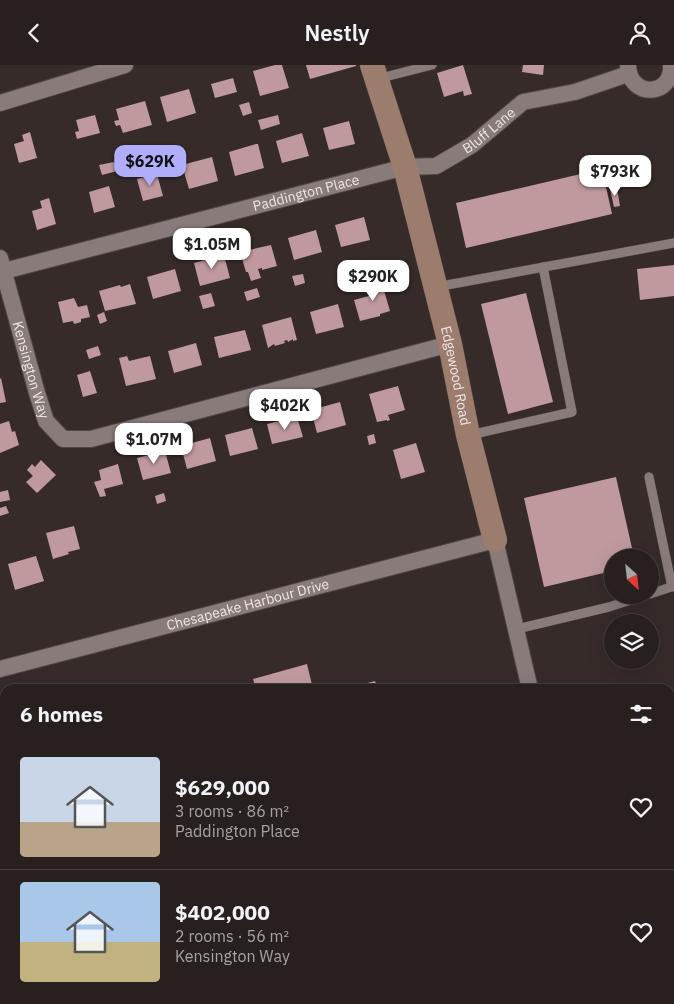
<!DOCTYPE html>
<html lang="en">
<head>
<meta charset="utf-8">
<style>
  :root { --surface:#28201f; --page:#302828; --text:#f1f3f6; --muted:#a5a3a4; --line:#443e3d; --accent:#b0aefa }
  body { margin:0; font-family:"IBM Plex Sans",sans-serif; background:var(--page); color:var(--text); height:100vh; display:flex; flex-direction:column; font-size:19px; white-space:nowrap }
  * { box-sizing:border-box; margin:0 }
  p { font-size:16px; color:var(--muted) }
  .icon { flex:none; width:28px; height:28px; fill:none; stroke:currentColor; stroke-width:2; stroke-linecap:round; stroke-linejoin:round }
  .map { position:relative; flex:1; overflow:hidden }
  .panel { position:absolute; left:0px; top:619px; width:675px; height:321px; display:flex; flex-direction:column; background:var(--surface); border-radius:15px 15px 0 0; box-shadow:0 5px 20px #0002,0 0 0 1px var(--line) }
  .panel>* { flex:none }
  .needle { width:32px; rotate:153deg }
  .tools { position:absolute; left:604px; top:484px; display:grid; gap:10px }
  .tools a { display:grid; place-items:center; width:55px; height:55px; border-radius:50%; background:var(--surface); box-shadow:0 5px 20px #0002,0 0 0 1px var(--line); font-size:25px }
  .price { position:absolute; translate:-50% -42px; padding:0 11px; border-radius:10px; background:#fff; color:#222; font-size:16px; line-height:32px; filter:drop-shadow(0 1px 2px #0008) }
  .price::after { content:''; position:absolute; left:50%; top:30px; width:15px; height:11px; margin-left:-8px; background:inherit; clip-path:polygon(0 0,100% 0,50% 100%) }
  .price.on { background:var(--accent); color:#111 }
  ul { padding:0; list-style:none }
  li { display:flex; align-items:center; gap:15px; height:125px; padding:0 20px }
  li+li { border-top:1px solid var(--line) }
  li span { display:grid; place-items:center; flex:none; width:140px; height:100px; border-radius:5px; color:#555 }
  li>.icon { margin-inline-start:auto }
  span .icon { width:60px; height:60px; fill:#fffc; stroke-width:1 }
  li b { font-size:21px }
  h2 { display:flex; justify-content:space-between; align-items:center; height:60px; padding:0 20px; font-size:21px }
  header { display:flex; justify-content:space-between; align-items:center; height:65px; padding:0 20px; background:var(--surface); font-size:22px; font-weight:600 }
  .map>svg:first-child { display:block }
  .building { fill:#bf999e }
  .lines { fill:none; stroke-linecap:round; stroke-linejoin:round }
  .lane-casing { stroke:#4f4645; stroke-width:10 }
  .street-casing { stroke:#4f4645; stroke-width:18 }
  .secondary-casing { stroke:#4f4645; stroke-width:25 }
  .lane { stroke:#887b79; stroke-width:9 }
  .street { stroke:#887b79; stroke-width:16 }
  .secondary { stroke:#9c7c6d; stroke-width:24 }
  .labels { text-anchor:middle; dominant-baseline:central; stroke-width:5; stroke-linejoin:round; paint-order:stroke }
  .street-label { font-size:14px; fill:#eee7e5; stroke:#1a1514 }
</style>
</head>
<body>
<header><svg class="icon" aria-label="back" viewBox="0 0 24 24"><path d="M15 5l-7 7 7 7"/></svg>Nestly<svg class="icon" aria-label="person" viewBox="0 0 24 24"><circle cx="12" cy="8" r="4"/><path d="M4 21q1-7 8-7t8 7"/></svg></header>
<div class="map">
<svg width="674" height="939" viewBox="0 0 674 939">
  <rect width="100%" height="100%" fill="#362b29"/>
  <g class="building">
    <path d="M282,0L289,23L260,31L253,6L275,0Z"/>
    <path d="M306,0H356V1L310,14Z"/>
    <path d="M463,0L472,29L464,31L463,26L444,32L437,8Z"/>
    <path d="M523,0H544L543,10L522,7Z"/>
    <path d="M233,13L237,27L215,33L211,19Z"/>
    <path d="M189,24L196,48L167,57L160,32Z"/>
    <path d="M145,36L152,60L123,68L120,60L116,61L114,56L119,55L116,44Z"/>
    <path d="M249,37L252,48L243,51L239,40Z"/>
    <path d="M95,50L100,68L77,74L75,67L79,66L76,55Z"/>
    <path d="M278,50L280,59L261,65L258,55Z"/>
    <path d="M349,56L355,79L329,85L323,63Z"/>
    <path d="M30,67L37,93L19,98L14,79L24,76L22,70Z"/>
    <path d="M302,68L309,91L282,98L276,76Z"/>
    <path d="M256,79H258L264,103L235,111L229,87Z"/>
    <path d="M212,92L218,116L189,124L182,100Z"/>
    <path d="M114,97L117,106L102,110L99,100Z"/>
    <path d="M602,104L612,149L466,183L456,138Z"/>
    <path d="M157,109L163,131L143,136L137,114Z"/>
    <path d="M109,121L115,142L94,148L89,127Z"/>
    <path d="M617,123L620,141L614,142L610,124Z"/>
    <path d="M49,133L56,159L37,165L32,146L42,143L40,136Z"/>
    <path d="M364,152L370,175L341,182L335,160Z"/>
    <path d="M316,165L322,187L294,195L288,173Z"/>
    <path d="M271,180L277,201L262,205V203L258,204L261,213L251,216L248,207H246L240,187Z"/>
    <path d="M224,190L230,213L200,221L194,198Z"/>
    <path d="M674,200V231L640,235L637,204Z"/>
    <path d="M175,204L181,226L153,234L147,212Z"/>
    <path d="M303,209L305,218L295,221L292,211Z"/>
    <path d="M381,215L390,246L380,249V251L360,256L354,235L369,231L366,219Z"/>
    <path d="M130,219L136,239L105,246L99,226L120,220L121,222Z"/>
    <path d="M257,223L260,232L247,236L244,227Z"/>
    <path d="M211,228L215,241L203,244L199,231Z"/>
    <path d="M526,228L553,337L508,349L481,239Z"/>
    <path d="M74,233L78,242L87,240L90,252L81,254V257L74,259L73,256L63,258L58,237Z"/>
    <path d="M338,239L344,262L316,269L310,247Z"/>
    <path d="M104,247L107,256L100,259L97,250Z"/>
    <path d="M291,252L297,275L293,276V274L288,277L287,275L284,276L285,278L275,281L274,279L268,283L262,260Z"/>
    <path d="M245,265L251,285L219,293L214,272Z"/>
    <path d="M196,278L202,300L174,308L168,286Z"/>
    <path d="M98,281L101,290L89,294L86,285Z"/>
    <path d="M127,291L129,296L150,291L156,314L126,321L119,293Z"/>
    <path d="M90,306L97,328L83,332L77,310Z"/>
    <path d="M1,313L6,337L0,338V314Z"/>
    <path d="M398,321L405,345L388,350L390,355L387,356V355L377,357L369,329Z"/>
    <path d="M340,337L346,360L317,368L311,345Z"/>
    <path d="M297,352L303,372L272,379L267,359Z"/>
    <path d="M9,356L12,367L15,366L19,380L0,388V359Z"/>
    <path d="M252,363L258,384L230,391L225,370Z"/>
    <path d="M374,369L376,378L369,380L367,371Z"/>
    <path d="M210,373L216,396L187,404L181,381Z"/>
    <path d="M416,378L425,407L401,414L393,385Z"/>
    <path d="M165,386L171,408L143,415L137,393Z"/>
    <path d="M41,395L56,410L37,428L26,417L33,411L27,405L32,399L35,402Z"/>
    <path d="M118,399L123,419L104,424L106,431L100,432L94,417L101,415L99,405Z"/>
    <path d="M616,412L634,492H612V506L544,522L524,433Z"/>
    <path d="M8,425L10,435L0,437V427Z"/>
    <path d="M164,428L166,436L157,439L155,431Z"/>
    <path d="M6,441L9,448L0,451V443Z"/>
    <path d="M74,461L80,484L68,487L69,489L53,494L46,468Z"/>
    <path d="M36,491L44,516L15,525L8,499Z"/>
    <path d="M307,599L313,624H256L253,614Z"/>
    <path d="M375,616L378,624H357L356,621Z"/>
    <path d="M674,727V804L670,805V728Z"/>
    <path d="M5,846V916L4,917L0,900V848Z"/>
    <path d="M89,935H129L130,939H90Z"/>
    <path d="M364,935H394L395,939H363Z"/>
  </g>
  <g class="lines">
    <defs>
      <g id="lane">
        <path d="M377,14L432,0"/>
        <path d="M436,222L674,178"/>
        <path d="M470,370L572,347L543,202"/>
        <path d="M649,412L672,522"/>
        <path d="M650,529L674,521"/>
        <path d="M517,564L609,542L646,530"/>
        <path d="M0,814L5,813"/>
        <path d="M69,935L70,939"/>
        <path d="M273,939L284,935"/>
      </g>
      <g id="street">
        <path d="M628,0C629,34 673,32 671,0"/>
        <path d="M0,38L125,0"/>
        <path id="s1" d="M0,193L37,328L46,356L63,374H91L450,279"/>
        <path id="s2" d="M4,206L405,102L436,101L472,80L523,37L575,27L628,9"/>
        <path id="s3" d="M0,604L495,475L530,624"/>
        <path d="M600,935L601,939"/>
      </g>
      <g id="secondary">
        <path id="s4" d="M372,0L405,102L450,279L468,370L495,475"/>
      </g>
    </defs>
    <use href="#lane" class="lane-casing"/>
    <use href="#street" class="street-casing"/>
    <use href="#secondary" class="secondary-casing"/>
    <use href="#lane" class="lane"/>
    <use href="#street" class="street"/>
    <use href="#secondary" class="secondary"/>
  </g>
  <g class="labels">
    <g class="street-label">
      <text stroke="none"><textPath href="#s2" startOffset="509">Bluff Lane</textPath></text>
      <text stroke="none"><textPath href="#s2" startOffset="312">Paddington Place</textPath></text>
      <text stroke="none"><textPath href="#s1" startOffset="116">Kensington Way</textPath></text>
      <text stroke="none"><textPath href="#s4" startOffset="322">Edgewood Road</textPath></text>
      <text stroke="none"><textPath href="#s3" startOffset="256">Chesapeake Harbour Drive</textPath></text>
    </g>
  </g>
</svg>
<div class="tools">
<a><svg class="needle" viewBox="-14 -14 28 28"><path d="M0-13l5 13h-10z" fill="#e53935"/><path d="M0 13l5-13h-10z" fill="#a5a3a4"/></svg></a>
<a><svg class="icon" aria-label="layers" viewBox="0 0 24 24"><path d="M12 4l9 5-9 5-9-5zM3 14l9 5 9-5"/></svg></a>
</div>
<b class="price on" style="left:150px;top:122px">$629K</b>
<b class="price" style="left:615px;top:132px">$793K</b>
<b class="price" style="left:212px;top:205px">$1.05M</b>
<b class="price" style="left:373px;top:237px">$290K</b>
<b class="price" style="left:285px;top:366px">$402K</b>
<b class="price" style="left:154px;top:400px">$1.07M</b>
<section class="panel">
<h2>6 homes<svg class="icon" aria-label="filters" viewBox="0 0 24 24"><path d="M4 7h16M4 17h16"/><circle cx="9" cy="7" r="2"/><circle cx="15" cy="17" r="2"/></svg></h2>
<ul>
<li><span style="background:linear-gradient(#c9d6e8 65%,#b9a48a 0)"><svg class="icon" aria-label="home" viewBox="0 0 24 24"><path d="M3 11l9-7 9 7M6 9v11h12V9"/></svg></span><div><b>$629,000</b><p>3 rooms · 86 m²</p><p>Paddington Place</p></div><svg class="icon" aria-label="heart" viewBox="0 0 24 24"><path d="M12 20l-8-8c-3-5 5-10 8-4 3-6 11-1 8 4z"/></svg></li>
<li><span style="background:linear-gradient(#a9c7e8 60%,#c2b280 0)"><svg class="icon" aria-label="home" viewBox="0 0 24 24"><path d="M3 11l9-7 9 7M6 9v11h12V9"/></svg></span><div><b>$402,000</b><p>2 rooms · 56 m²</p><p>Kensington Way</p></div><svg class="icon" aria-label="heart" viewBox="0 0 24 24"><path d="M12 20l-8-8c-3-5 5-10 8-4 3-6 11-1 8 4z"/></svg></li>
</ul>
</section>
</div>
</body>
</html>
